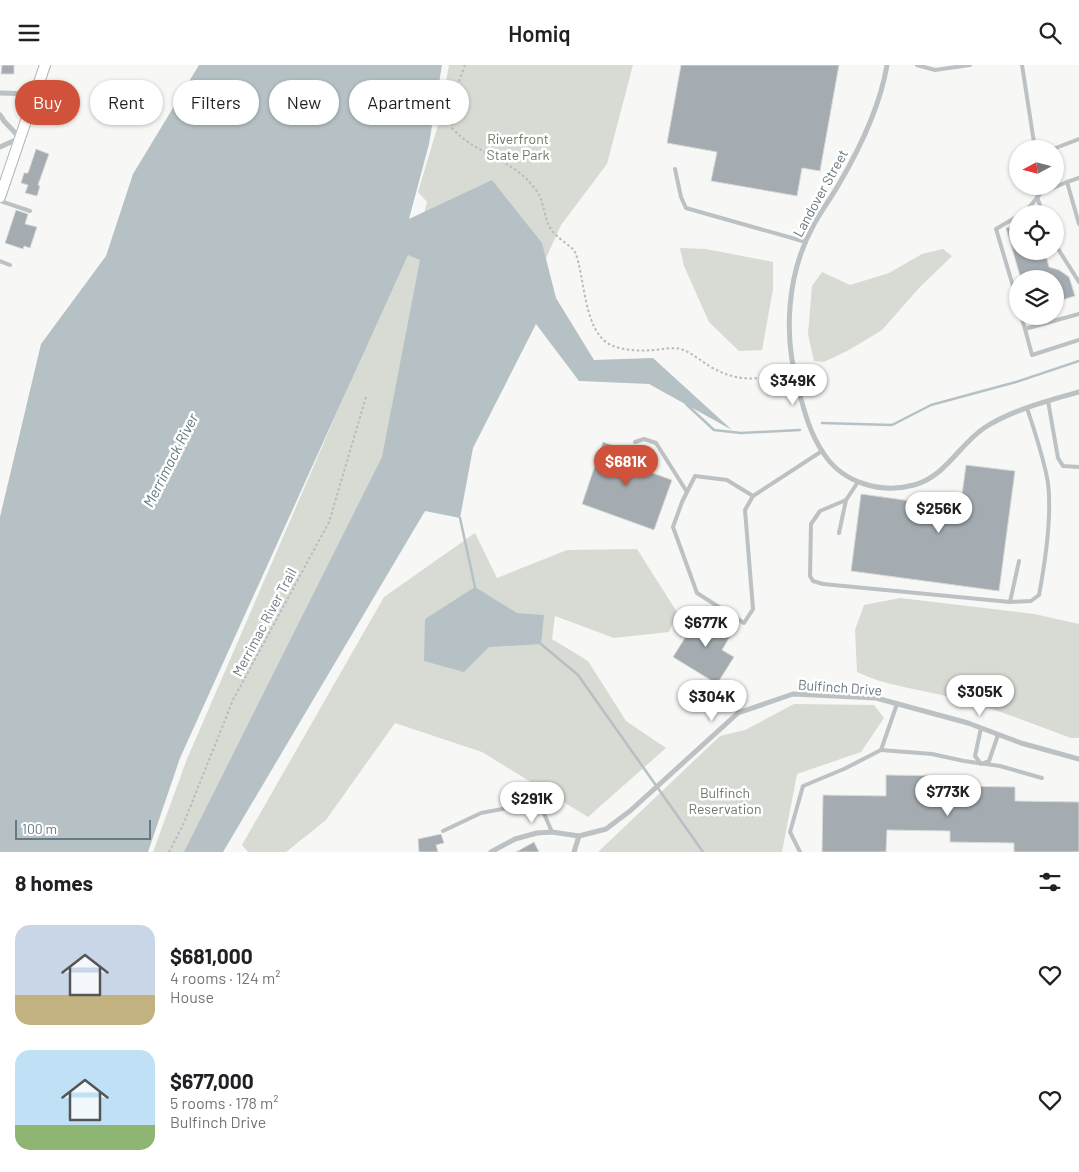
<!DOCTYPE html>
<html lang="en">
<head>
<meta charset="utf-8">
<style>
  :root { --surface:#fff; --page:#f6f6f6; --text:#202124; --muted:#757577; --accent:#d0523b }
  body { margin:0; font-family:Barlow,sans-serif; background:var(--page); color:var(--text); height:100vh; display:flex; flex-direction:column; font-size:19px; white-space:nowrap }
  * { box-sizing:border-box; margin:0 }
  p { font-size:16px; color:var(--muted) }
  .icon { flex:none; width:28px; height:28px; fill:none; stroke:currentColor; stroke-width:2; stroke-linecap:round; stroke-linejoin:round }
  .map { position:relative; height:787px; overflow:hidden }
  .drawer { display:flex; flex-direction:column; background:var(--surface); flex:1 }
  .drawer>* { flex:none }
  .hud { position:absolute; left:15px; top:15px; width:500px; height:45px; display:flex; gap:10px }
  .needle { width:32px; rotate:263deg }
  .controls { position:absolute; left:1009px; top:75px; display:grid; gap:10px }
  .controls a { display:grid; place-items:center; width:55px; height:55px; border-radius:50%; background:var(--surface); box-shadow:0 1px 4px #0004; font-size:25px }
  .scale { position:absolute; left:15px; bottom:12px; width:136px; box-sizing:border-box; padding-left:5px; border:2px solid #697982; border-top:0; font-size:14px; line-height:18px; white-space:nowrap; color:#697982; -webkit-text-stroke:4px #fff; paint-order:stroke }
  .price { position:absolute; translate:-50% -42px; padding:0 11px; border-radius:18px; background:#fff; color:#222; font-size:16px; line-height:32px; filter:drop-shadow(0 1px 2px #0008) }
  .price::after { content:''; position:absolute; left:50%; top:30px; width:15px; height:11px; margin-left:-8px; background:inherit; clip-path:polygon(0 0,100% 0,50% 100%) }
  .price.on { background:var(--accent); color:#fff }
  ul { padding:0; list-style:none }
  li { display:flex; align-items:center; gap:15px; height:125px; padding:0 15px }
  li span { display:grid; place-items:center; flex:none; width:140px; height:100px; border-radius:15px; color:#555 }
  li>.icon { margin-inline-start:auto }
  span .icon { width:60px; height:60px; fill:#fffc; stroke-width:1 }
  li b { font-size:21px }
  h2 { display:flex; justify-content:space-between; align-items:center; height:60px; padding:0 15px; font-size:21px }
  .pill { padding:0 18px; border-radius:22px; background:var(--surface); box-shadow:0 1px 4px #0004; font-size:18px; line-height:45px }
  .pill.on { background:var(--accent); color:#fff }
  header { display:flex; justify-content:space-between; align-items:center; height:65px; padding:0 15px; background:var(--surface); font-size:22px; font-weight:600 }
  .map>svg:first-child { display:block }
  .green { fill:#d7dbd4 }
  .water { fill:#b5c1c4 }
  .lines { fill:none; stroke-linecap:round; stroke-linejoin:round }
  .stream { stroke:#b5c1c4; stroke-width:2.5 }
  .building { fill:#a4acb1; stroke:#d9d9d7 }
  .secondary-casing { stroke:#afb5b9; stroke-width:12 }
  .path { stroke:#b7bbbc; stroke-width:2; stroke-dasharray:2.5 2.5; stroke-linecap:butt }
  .service { stroke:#bcc1c4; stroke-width:4 }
  .minor { stroke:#bcc1c4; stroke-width:5 }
  .secondary { stroke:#fff; stroke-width:10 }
  .labels { text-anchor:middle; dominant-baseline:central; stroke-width:5; stroke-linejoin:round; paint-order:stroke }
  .park-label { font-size:14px; fill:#6d7a67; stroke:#fff }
  .street-label { font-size:14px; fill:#697982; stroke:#fff }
  .water-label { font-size:15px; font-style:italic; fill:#65797e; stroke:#fff }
</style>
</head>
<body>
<header><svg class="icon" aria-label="menu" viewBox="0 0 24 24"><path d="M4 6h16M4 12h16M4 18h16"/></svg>Homiq<svg class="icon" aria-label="search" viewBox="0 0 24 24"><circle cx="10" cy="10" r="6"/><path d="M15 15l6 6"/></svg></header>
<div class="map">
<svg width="1079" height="787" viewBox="0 0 1079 787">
  <rect width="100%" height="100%" fill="#f7f7f5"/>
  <g class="green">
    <path d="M449,0H633L607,99L561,160L537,213L218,787H153L187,694L389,227L420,165L427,137L418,127L438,60Z"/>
    <path d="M680,183L706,184L773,197V224L762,285L739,286L709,257L684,201Z"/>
    <path d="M943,184L952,191L919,223L882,265L849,285L824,297L814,296L808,269L812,221L822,207L850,220L889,208L922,189Z"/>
    <path d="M475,468L497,513L567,485L637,484L677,547L669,567L614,573L555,551L552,574L588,596L626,656L666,683L588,752L482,687L395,658L326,755L286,787H248L242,780L384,532Z"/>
    <path d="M900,533L1034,549L1079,559V673H1071C1031,658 991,642 950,632C919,624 886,621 857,607L855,565L864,540Z"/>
    <path d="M794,639L874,640L884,653L861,687L797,709L782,787H598L720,671L745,665Z"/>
  </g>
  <g class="water">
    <path d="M199,0H442L429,79L409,154L492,115L542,178L556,233L594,295L653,293L732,365L649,319L579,316L536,259L473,383L460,453L425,446L223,787H184L382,392L420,195L408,190L180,693L148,787H0V452L41,279L106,191L133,109Z"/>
    <path d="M475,522L517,548L544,550L541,579L489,582L464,607L424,596L425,554Z"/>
  </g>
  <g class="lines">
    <g class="stream">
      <path d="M686,339L714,365L741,368L800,365"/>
      <path d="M822,358L892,360L931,340L1016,317L1079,296"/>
      <path d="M460,453L475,522"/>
      <path d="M541,579L578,610L703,787"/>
    </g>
  </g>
  <g class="building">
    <path d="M2,0H14V9H1Z"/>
    <path d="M681,0H839L820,106L802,103L797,131L711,116L717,87L667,78Z"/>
    <path d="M36,84L49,89L38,120L40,121L37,131L25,128L28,120L21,118L24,108H28Z"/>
    <path d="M16,145L28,149L25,159L37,162L30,183L24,181L23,184L5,178Z"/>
    <path d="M1018,160V186H1045L1049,202L1059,205L1069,212L1075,231L1055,237V214H1021L1006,163Z"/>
    <path d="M603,377L646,392L641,404L672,415L654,465L582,439Z"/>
    <path d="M966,400L1015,406L999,526L851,506L861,429L947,441L949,428L962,430Z"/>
    <path d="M701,547L733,566L722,585L734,592L717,619L673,592Z"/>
    <path d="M886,710L952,711V721L1015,722V736L1079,737V787H1014V778L950,777V766L887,765L886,787H822L823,730L886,731Z"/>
    <path d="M441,769L444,778L436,780L438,787H419L418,774Z"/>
    <path d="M534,777L539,787H516Z"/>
  </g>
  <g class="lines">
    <defs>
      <path id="secondary" d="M0,132L45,0"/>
    </defs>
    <use href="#secondary" class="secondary-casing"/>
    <g class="path">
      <path d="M465,0L452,36V63C477,91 513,93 536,125C545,137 543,152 551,164C556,173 572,181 575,187C585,210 583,267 611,280C624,286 641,286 655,285C664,284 673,282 681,284C692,288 701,296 711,302C739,318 756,314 787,309"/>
      <path d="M169,787L183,760L233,635L329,457L366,332"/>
    </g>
    <g class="service">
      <path d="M917,0L935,5L970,0"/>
      <path d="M1022,0L1035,84"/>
      <path d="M1053,84L1079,74"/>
      <path d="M675,104L681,132L686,143L806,177"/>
      <path d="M1067,117L1079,113"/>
      <path d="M1037,132L1043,149"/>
      <path d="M0,136L30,146"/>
      <path d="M1022,149L1026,146L1041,128L1067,117L1079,159"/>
      <path d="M1018,151L996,164L1018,238"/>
      <path d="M1055,179L1079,217"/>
      <path d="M0,196L10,200"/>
      <path d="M1079,249L1025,264L1032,290L1079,275"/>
      <path d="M1021,251L1025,264"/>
      <path d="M1048,336L1058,393L1063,401L1079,402"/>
      <path d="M635,377L644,374L656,378L687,427"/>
      <path d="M858,417L846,435L820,446L811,459L810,511L813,516L823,519L1010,537L1031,536L1039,530C1045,498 1052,451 1048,418C1044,393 1035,368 1027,343"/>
      <path d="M753,431L745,445L753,544L744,558L697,528L673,462L682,437L695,411L727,415L753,431L822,386"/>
      <path d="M839,468L846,435"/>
      <path d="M1010,537L1019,496"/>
      <path d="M981,663L975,691L981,699L989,696L998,670"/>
      <path d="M881,685L932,689L964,696L1000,701L1042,713"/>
      <path d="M443,766L481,748L539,737L552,767"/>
      <path d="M800,787L790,767L803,721L844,704L881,685L897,639"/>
    </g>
    <g class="minor">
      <path d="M887,0C880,42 860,83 839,119C831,133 821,146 813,161C787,209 783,270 798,322C804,346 810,369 824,389C843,418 881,429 914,420C945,412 959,380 984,363C1012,345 1047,336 1079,327"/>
      <path d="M0,28L35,29"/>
      <path d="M0,50L4,56L20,73L0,82"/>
      <path d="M491,787L515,774L537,768L552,767L579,771L606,764L630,746L738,648L793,629L876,633L968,658L1021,678L1079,694"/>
      <path d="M574,787L579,771"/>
    </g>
    <use href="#secondary" class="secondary"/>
  </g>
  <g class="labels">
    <g class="park-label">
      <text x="518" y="73">Riverfront<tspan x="518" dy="16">State Park</tspan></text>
      <text x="725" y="727">Bulfinch<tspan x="725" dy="16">Reservation</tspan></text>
    </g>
    <g class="street-label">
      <text transform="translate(820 128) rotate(-61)">Landover Street</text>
      <text transform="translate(264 557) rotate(-62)">Merrimac River Trail</text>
      <text transform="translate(840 622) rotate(4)">Bulfinch Drive</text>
    </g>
    <g class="water-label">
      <text transform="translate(170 395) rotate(-63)">Merrimack River</text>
    </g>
  </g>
</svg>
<div class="controls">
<a><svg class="needle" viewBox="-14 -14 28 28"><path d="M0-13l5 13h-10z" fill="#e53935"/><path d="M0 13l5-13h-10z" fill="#757577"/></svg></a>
<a><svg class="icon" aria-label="locate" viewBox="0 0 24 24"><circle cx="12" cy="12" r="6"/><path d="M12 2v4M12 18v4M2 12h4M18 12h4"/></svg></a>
<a><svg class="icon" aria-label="layers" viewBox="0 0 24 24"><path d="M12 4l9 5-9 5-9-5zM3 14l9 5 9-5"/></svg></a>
</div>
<div class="scale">100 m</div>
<b class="price" style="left:793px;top:341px">$349K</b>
<b class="price on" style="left:626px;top:422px">$681K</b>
<b class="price" style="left:939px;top:469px">$256K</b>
<b class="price" style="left:706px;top:583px">$677K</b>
<b class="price" style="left:980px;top:652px">$305K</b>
<b class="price" style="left:712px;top:657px">$304K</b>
<b class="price" style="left:948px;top:752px">$773K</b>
<b class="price" style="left:532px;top:759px">$291K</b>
<div class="hud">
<a class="pill on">Buy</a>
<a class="pill">Rent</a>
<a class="pill">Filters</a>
<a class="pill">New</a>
<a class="pill">Apartment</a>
</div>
</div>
<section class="drawer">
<h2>8 homes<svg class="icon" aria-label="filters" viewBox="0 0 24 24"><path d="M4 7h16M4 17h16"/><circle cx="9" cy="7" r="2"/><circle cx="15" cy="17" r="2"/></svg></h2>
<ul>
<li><span style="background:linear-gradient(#c9d6e8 70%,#c2b280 0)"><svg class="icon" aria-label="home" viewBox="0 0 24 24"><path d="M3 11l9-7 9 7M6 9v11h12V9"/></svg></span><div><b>$681,000</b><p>4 rooms · 124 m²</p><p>House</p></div><svg class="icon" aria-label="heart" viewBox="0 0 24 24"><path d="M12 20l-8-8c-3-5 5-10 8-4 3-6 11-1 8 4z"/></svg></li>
<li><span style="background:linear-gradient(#bfe0f5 75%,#8fb573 0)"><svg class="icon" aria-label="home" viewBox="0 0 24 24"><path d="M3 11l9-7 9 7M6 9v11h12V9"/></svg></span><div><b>$677,000</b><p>5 rooms · 178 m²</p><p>Bulfinch Drive</p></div><svg class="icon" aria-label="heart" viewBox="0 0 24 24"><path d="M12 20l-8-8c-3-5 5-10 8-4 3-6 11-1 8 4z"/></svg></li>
</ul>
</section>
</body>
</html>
